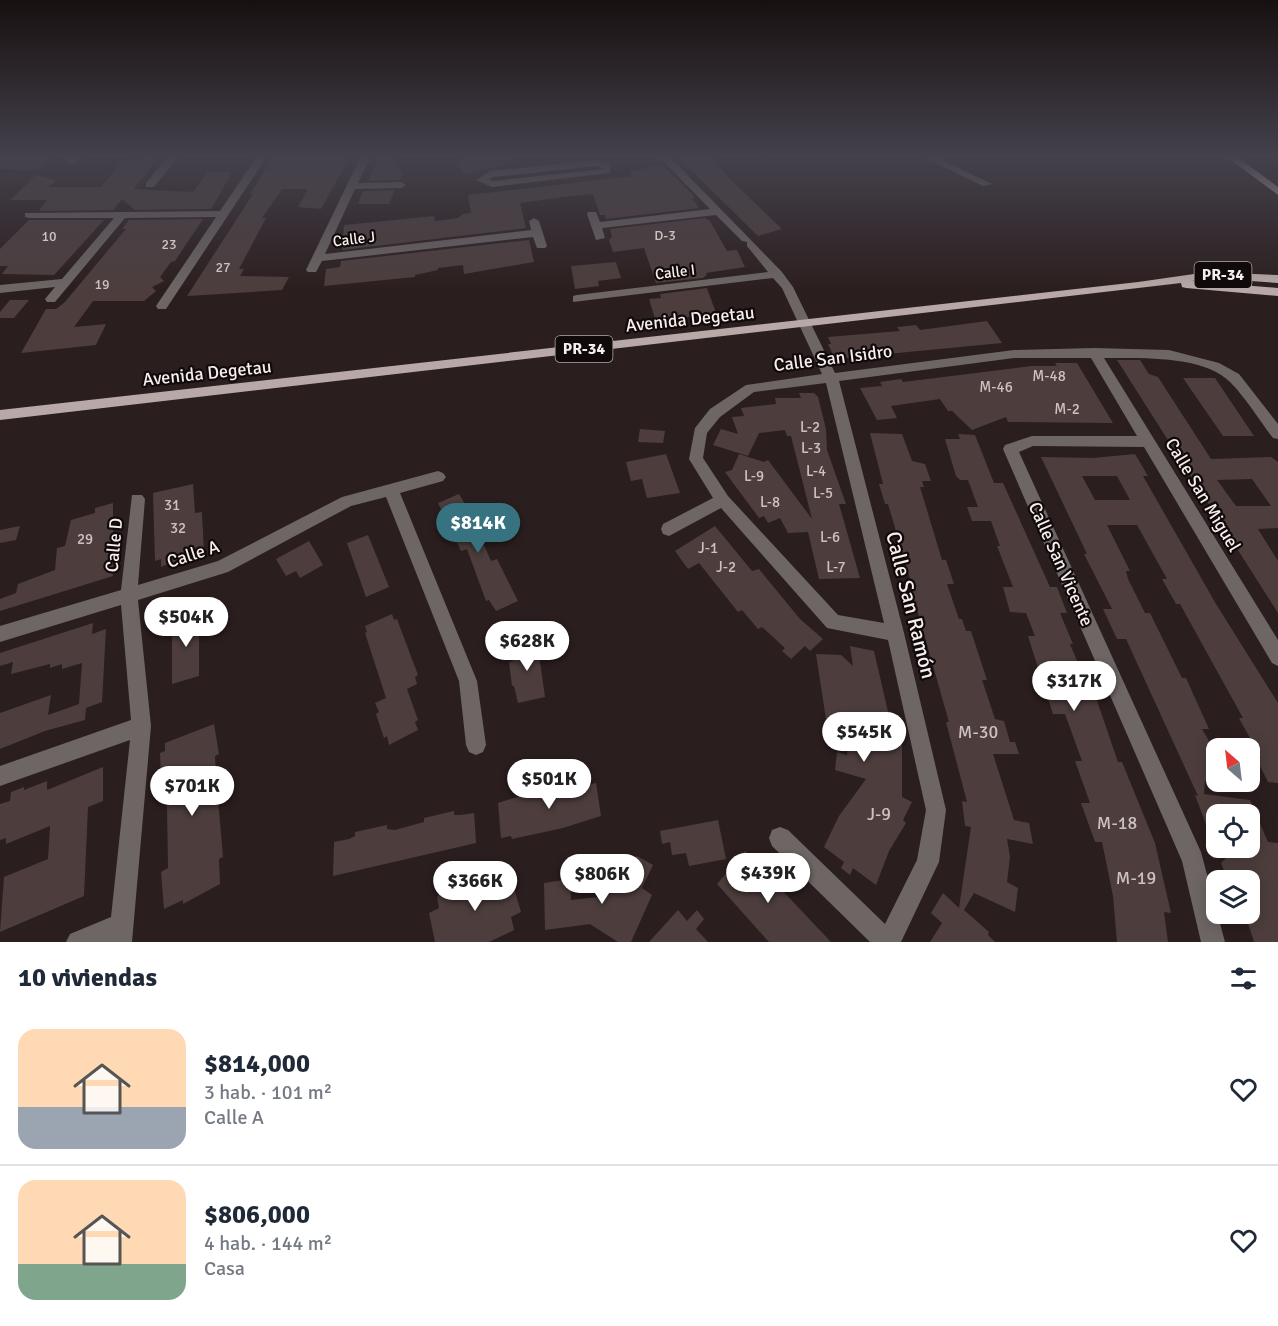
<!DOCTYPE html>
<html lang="es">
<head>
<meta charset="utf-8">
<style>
  :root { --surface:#fff; --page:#f2f2f3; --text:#1f2937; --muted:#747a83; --line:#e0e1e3; --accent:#36727f }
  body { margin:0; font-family:Signika,sans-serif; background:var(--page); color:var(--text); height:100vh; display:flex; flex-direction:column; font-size:22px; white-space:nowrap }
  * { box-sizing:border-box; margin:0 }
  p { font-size:20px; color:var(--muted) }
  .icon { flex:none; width:33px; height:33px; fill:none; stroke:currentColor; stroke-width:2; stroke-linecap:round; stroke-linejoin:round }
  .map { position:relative; height:942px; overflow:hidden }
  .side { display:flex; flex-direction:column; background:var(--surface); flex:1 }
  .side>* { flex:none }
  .needle { width:39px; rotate:332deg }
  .fabs { position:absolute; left:1206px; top:738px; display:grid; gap:12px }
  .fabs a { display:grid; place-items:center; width:54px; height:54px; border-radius:12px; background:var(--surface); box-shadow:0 3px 15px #0003; font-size:30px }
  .price { position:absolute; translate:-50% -51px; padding:0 14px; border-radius:21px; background:#fff; color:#222; font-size:20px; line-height:39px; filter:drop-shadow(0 2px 3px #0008) }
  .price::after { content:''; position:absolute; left:50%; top:36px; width:18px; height:14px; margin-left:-9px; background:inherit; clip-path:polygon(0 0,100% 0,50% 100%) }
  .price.selected { background:var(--accent); color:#fff }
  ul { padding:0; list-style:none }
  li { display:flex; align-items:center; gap:18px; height:150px; padding:0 18px }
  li+li { border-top:2px solid var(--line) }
  li span { display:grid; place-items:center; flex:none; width:168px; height:120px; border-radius:18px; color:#555 }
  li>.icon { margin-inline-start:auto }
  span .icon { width:72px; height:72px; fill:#fffc; stroke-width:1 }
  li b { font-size:26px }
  h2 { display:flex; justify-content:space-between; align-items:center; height:72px; padding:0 18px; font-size:26px }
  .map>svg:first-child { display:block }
  .building { fill:#4d3e3d; fill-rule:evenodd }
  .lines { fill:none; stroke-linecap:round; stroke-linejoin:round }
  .minor { fill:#6d6665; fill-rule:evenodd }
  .primary { fill:#b8a9a8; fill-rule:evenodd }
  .labels { text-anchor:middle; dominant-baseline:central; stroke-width:4.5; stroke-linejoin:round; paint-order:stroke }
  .far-number-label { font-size:14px; fill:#ccc2c1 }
  .far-street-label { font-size:15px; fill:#f7eeed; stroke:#100a0a }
  .number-label { font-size:15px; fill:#ccc2c1 }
  .shield { fill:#100a0a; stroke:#b2aaa9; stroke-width:1.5 }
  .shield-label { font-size:16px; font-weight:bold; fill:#f7eeed }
  .street-label { font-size:18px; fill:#f7eeed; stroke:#100a0a }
  .near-number-label { font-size:18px; fill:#ccc2c1 }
  .near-street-label { font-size:21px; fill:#f7eeed; stroke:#100a0a }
</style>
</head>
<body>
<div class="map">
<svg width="1278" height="942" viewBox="0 0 1278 942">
  <rect width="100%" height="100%" fill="#2b1e1e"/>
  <g class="building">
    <path d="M0,158H51L39,170L0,169Z"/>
    <path d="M273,158H349L321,209L298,207L308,189H282L262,218H266L239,269H244L240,276L289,277L282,290L187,296L253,194H250Z"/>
    <path d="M378,158H394L402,175L400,180L368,181Z"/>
    <path d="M467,158H512V162L464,175L455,162Z"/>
    <path d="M679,158H712L730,179L782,229L758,236Z"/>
    <path d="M157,159L134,189L193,192L208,172H231L229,175H231L211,209L135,210L122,199L113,210L39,211L47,200H10L36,175L56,180L49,187H101L123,160Z"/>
    <path d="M662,164L695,197L692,198L699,208L606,219L605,215H600L593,194L571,196L520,203L526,228L342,250L344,225L434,216L435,221L458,218L463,214L471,213L468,195L633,176L629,172Z"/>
    <path d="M395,190L389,204H358L363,191Z"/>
    <path d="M705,218L710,221L727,251L737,250L745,267L706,273L707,275L703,278L656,283L644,248L613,252L609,240L612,237L610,229Z"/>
    <path d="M203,219L175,261L171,262L160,277L164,281L152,287L156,291L144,301H93L74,327L106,324L96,345L21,353L46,309H56L64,303L126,229H122L129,220Z"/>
    <path d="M29,220H104L54,275L2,274L8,266H0V249Z"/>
    <path d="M529,240L534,262L464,274L463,265L438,268V270L415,275V277L324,286L326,269L340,267L341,261Z"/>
    <path d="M616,262L621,278L598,281L599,286L575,289L571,266Z"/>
    <path d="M707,288L716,313L656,322L649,299L661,298L660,294Z"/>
    <path d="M10,300H29L14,318H0V312Z"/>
    <path d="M987,321L1002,343L835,359L828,344H831L828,337L900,331L897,327L916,325L920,330Z"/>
    <path d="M1117,360H1140L1149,374L1158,377L1211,459L1271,457L1278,462V528L1258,529L1278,561V613ZM1252,479L1271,506H1236L1217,480Z"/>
    <path d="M1055,363H1077L1113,423L1008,422L1006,417L972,430L952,411H948L940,399L891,406L897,418L877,420L860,388L882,386L880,382L901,379L903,382L1031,366H1057Z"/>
    <path d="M1183,378H1215L1254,436H1223Z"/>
    <path d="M799,393H814L818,397L826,429L827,450L846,504H839L860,578L819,579L808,532L788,533L780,518L768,523L764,516L759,518L725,472L732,470L739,454L764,462L768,460L812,519L791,436H787L785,430L759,433L748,456L713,445L721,429L738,434L732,417L744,416L741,408L776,404L775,398H801Z"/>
    <path d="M640,429L665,431L663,443L638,442Z"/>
    <path d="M870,433L902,434L912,461L925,464L931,481H922L924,487H920L942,560H946L954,584H947L959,619H962L966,631H971L987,680H982L995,719L1004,721L1010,742H1015L1019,754H993L1014,820L1029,823L1033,844L1007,839L1010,857L1007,882L1018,888L1015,912L974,893L964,910L989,932L988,935L995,942H930L942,923L931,913L943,893L959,908L971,827L965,826L962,801L967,802L946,722H949L916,606H912L907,589H913L888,504H885L879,484H883Z"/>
    <path d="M958,434L975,435L994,483H1003L1050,587H1057L1067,613H1060L1073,644H1070L1090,692H1094L1118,762H1122L1155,843L1171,913L1164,912L1168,942H1117L1113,896L1102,842H1095L1081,803H1090L1075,761H1082L1065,714H1053L1032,649L1028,636H1035L1026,613L1010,612L1003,587H1013L997,546H1000L991,521H972L967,507H978L968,480H960L956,476L945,439H960Z"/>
    <path d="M666,454L680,493L647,498L642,479L631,481L626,462Z"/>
    <path d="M1135,454L1148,476H1143L1216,604L1278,703V783L1268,782L1256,758H1261L1239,718H1243L1180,604H1176L1162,579H1167L1137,525H1107L1130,571H1126L1128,579L1145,613H1150L1182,678H1186L1209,729H1202L1216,753V781H1205L1204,794L1250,800L1268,842L1278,843V942H1254L1245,914H1250V880H1236L1224,871L1221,863L1227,857L1215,848L1195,795L1198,796L1126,639H1117L1103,609H1112L1084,554H1087L1041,457L1093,458ZM1082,476H1117L1130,500H1095ZM1216,814H1250V848H1216Z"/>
    <path d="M193,484L195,513L202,512L204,553L168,567V564L161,567V559L155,561L153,493Z"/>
    <path d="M459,494L468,509L491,561L497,559L518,601L496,611L489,600L486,601L467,549L461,551L438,503Z"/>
    <path d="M113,503V576L0,611V599L16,593L18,584L55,570L57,548L65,546L71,520L95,513V508Z"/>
    <path d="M20,526L16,540L0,543V530Z"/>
    <path d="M715,526L752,571L759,569L800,619L823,639L810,651L805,646L791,659L782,651L785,648L762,627L758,629L742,610L738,612L699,563L688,569L675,551Z"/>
    <path d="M368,535L389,587L366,597L347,543Z"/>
    <path d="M309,541L323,565L300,578L296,571L286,576L276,559Z"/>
    <path d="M199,611V676L172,684V619Z"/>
    <path d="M392,614L394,620L397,619L418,675L415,677L417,684L407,689L418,720L415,722L418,730L389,745L387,736L384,738L376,714L379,712L375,703L386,698L365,633L367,632L365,626Z"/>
    <path d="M93,623L92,634L106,629L102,702L86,708L85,720L45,731L0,749V713L51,695L48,715L79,704L82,663L62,669V664L50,668V664L11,674L13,662L0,666V653Z"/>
    <path d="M537,641L545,697L518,703L514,686H512L509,662L513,661V645Z"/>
    <path d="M850,646L874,651L894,738L902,740V797L912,802L903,820L906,823L889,851L876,885L853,868L850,875L841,868L844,862L824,847L839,816L866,779L835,770L837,752L847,755L850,727L827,726L816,654L841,655L853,666Z"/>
    <path d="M214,724L219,754L215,756L216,776L223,857L219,859L220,884L183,904V900L164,909L161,872L168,868L167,808L165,774L161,776L160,753L165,751V743Z"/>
    <path d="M103,767V801L88,807L84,896L0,932L4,877L48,859L50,826L6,844V838L0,840V804L10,801L11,792L24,787V790L47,781V790Z"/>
    <path d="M586,781L587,785L596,783L601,816L563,828L512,839L511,836L501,838L498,803L530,793Z"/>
    <path d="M454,811V815H460L474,813L476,843L333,876L334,842L349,839L355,836V832L387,825V829L395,830L424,822V818Z"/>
    <path d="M718,820L726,859L689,866L686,853L672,855L670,842L662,844L660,831Z"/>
    <path d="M745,851L762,869L831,942H769L717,884Z"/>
    <path d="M637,856L653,865L642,888L652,895L631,942H618L590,924L545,930L544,883L570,879L571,900L598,897L605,882L611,885L618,871L627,877Z"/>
    <path d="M499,873L503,886L512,882L521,912L511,917L514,930L489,942H435L429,913L439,908L437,896L463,884L464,890Z"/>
    <path d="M678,910L687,921L697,910L704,919L696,929L708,942H649Z"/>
  </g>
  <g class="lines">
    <g class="minor">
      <path d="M70,158H81L72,165L67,162Z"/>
      <path d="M167,158H177L154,187H146V183Z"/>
      <path d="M256,158H266L166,309H158L156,306L216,217L125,218L55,302H47L45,299L55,287L0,293V285L62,279L114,218H29L25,217V213L220,211Z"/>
      <path d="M360,158H370L358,183L401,182L406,185L401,188L355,189L325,254L531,230L529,221L534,218L539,221L547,246L545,248H537L533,237L322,261L316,272H308L306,270Z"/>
      <path d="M660,158H671L782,272L793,287L835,373L1014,350L1094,348L1169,350L1219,363L1239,374L1278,424V439L1273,438C1259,420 1246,398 1230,382C1204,355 1139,358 1104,358L1278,640V666L1272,663L1144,447L1033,446L1019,452L1201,852L1225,942H1201L1182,861L1003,449L1005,445L1032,436H1137L1091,358H1014L839,381L904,633L946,810L939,862L901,942H870L772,846L769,838L772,830L780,827L788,830L885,924L917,860L926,810L888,640L827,628L721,508L669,536L663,534L661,529L663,524L713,498L689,459L695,428L710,409L746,385L822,374L782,288L773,278L573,302V296L577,295L768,272L747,246V242L742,241L716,215L602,228L605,238L596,240L587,214L588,212H596L600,222L710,209ZM826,383L884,623L838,615L728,496L703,458L707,433L720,417L754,392Z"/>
      <path d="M925,158H938L992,184L983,186Z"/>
      <path d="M598,160L611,165L610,173L492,187L476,180L490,171ZM597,166L603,169L493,181L489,179L493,177Z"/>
      <path d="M438,471L443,473L446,477L443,481L400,493L477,681L486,745L483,752L476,755L469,752L466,745L459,681L386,497L351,506L228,572L138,600L151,726L132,942H66L70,934L111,917L130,740L0,786V766L131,720L121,605L0,642V626L121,590L132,495H142L145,499L138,585L218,561L342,497Z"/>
    </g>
    <g class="primary">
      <path d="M1228,158H1239L1278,187V195Z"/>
      <path d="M1208,272L1278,275V283L1208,278L1192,281L1278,288V296L1186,288L1182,287L1181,283L0,420V410L1138,282Z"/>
    </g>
  </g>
  <linearGradient id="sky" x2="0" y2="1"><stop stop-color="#181010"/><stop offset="0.54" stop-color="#44414c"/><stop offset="1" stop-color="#44414c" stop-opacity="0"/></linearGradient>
  <rect width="1278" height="290" fill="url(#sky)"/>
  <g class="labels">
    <g class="far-number-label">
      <text x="665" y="235">D-3</text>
      <text x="49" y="236">10</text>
      <text x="169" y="244">23</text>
      <text x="223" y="267">27</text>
      <text x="102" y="284">19</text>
    </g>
    <g class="far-street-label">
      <text transform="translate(354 239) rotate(-7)">Calle J</text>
      <text transform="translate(675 272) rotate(-7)">Calle I</text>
    </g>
    <g class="number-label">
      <text x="1049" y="376">M-48</text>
      <text x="996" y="387">M-46</text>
      <text x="1067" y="409">M-2</text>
      <text x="810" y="427">L-2</text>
      <text x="811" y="448">L-3</text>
      <text x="816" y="471">L-4</text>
      <text x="754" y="476">L-9</text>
      <text x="823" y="493">L-5</text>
      <text x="770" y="502">L-8</text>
      <text x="172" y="505">31</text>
      <text x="178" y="528">32</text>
      <text x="830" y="537">L-6</text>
      <text x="85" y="539">29</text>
      <text x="708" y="548">J-1</text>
      <text x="726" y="567">J-2</text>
      <text x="836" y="567">L-7</text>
    </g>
    <g class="shield">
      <rect x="1194.5" y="262" width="57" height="26" rx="4.5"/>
      <rect x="555.5" y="336" width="57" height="26" rx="4.5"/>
    </g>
    <g class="shield-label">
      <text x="1223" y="275">PR-34</text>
      <text x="584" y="349">PR-34</text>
    </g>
    <g class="street-label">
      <text transform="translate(690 319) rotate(-6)">Avenida Degetau</text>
      <text transform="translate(833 358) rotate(-7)">Calle San Isidro</text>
      <text transform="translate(207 373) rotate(-6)">Avenida Degetau</text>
      <text transform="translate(1203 495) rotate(59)">Calle San Miguel</text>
      <text transform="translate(114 545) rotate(-85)">Calle D</text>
      <text transform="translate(193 554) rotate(-18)">Calle A</text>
      <text transform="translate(1061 564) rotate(66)">Calle San Vicente</text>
    </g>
    <g class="near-number-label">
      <text x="978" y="732">M-30</text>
      <text x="879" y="814">J-9</text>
      <text x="1117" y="823">M-18</text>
      <text x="1136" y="878">M-19</text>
    </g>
    <g class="near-street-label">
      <text transform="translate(911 605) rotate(76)">Calle San Ramón</text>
    </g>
  </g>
</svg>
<div class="fabs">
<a><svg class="needle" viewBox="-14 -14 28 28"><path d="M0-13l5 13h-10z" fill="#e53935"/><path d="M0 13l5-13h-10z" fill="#747a83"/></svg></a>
<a><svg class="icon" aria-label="locate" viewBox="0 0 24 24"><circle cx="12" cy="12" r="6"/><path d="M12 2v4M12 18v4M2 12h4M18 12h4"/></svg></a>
<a><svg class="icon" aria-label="layers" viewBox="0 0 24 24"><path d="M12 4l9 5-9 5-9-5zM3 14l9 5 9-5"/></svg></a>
</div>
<b class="price selected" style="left:478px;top:554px">$814K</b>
<b class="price" style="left:186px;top:648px">$504K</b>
<b class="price" style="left:527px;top:672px">$628K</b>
<b class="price" style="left:1074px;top:712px">$317K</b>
<b class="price" style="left:864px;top:763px">$545K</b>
<b class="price" style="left:549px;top:810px">$501K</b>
<b class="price" style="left:192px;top:817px">$701K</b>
<b class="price" style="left:768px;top:904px">$439K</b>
<b class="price" style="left:602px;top:905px">$806K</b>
<b class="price" style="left:475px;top:912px">$366K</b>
</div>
<section class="side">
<h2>10 viviendas<svg class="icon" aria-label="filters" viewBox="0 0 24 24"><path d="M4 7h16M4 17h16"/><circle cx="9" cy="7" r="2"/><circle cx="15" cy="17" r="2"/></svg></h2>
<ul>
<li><span style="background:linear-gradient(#ffd9b3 65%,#9aa5b1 0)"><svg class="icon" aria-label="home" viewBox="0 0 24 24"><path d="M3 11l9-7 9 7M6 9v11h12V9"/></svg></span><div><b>$814,000</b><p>3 hab. · 101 m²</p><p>Calle A</p></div><svg class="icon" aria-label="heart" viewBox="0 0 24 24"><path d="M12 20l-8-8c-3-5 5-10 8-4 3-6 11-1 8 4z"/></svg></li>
<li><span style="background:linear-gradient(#ffd9b3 70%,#7fa58c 0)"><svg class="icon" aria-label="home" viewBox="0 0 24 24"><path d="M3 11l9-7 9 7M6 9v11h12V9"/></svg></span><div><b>$806,000</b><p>4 hab. · 144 m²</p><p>Casa</p></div><svg class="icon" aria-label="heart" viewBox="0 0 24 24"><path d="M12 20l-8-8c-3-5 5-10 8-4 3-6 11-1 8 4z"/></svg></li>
</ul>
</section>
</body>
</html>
